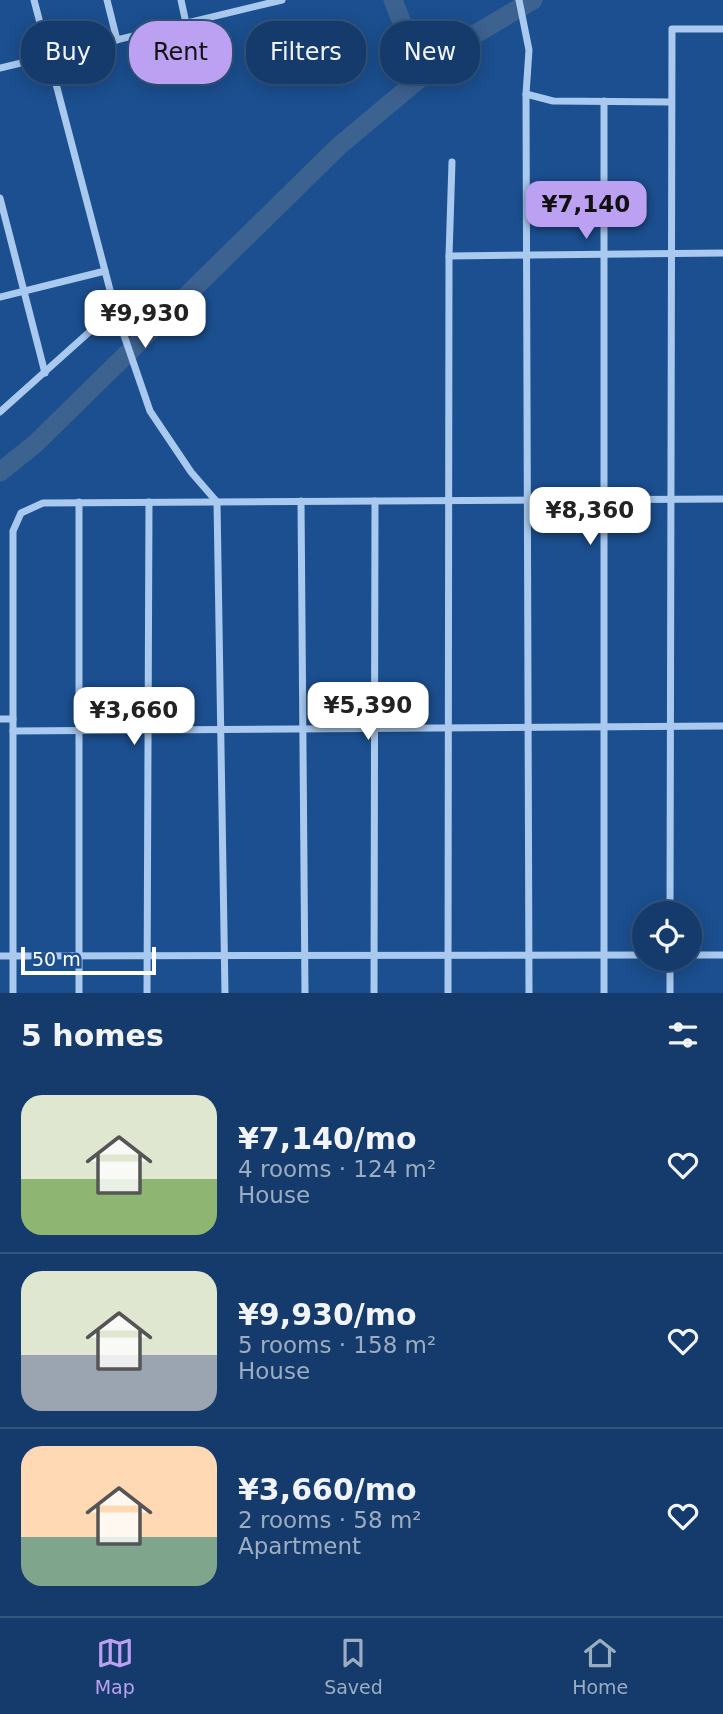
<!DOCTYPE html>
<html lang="en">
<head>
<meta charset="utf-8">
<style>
  :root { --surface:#143b6b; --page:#214673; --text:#f1f3f6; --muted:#9dadc1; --line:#33557e; --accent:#bca0f2 }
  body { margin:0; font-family:"DejaVu Sans",sans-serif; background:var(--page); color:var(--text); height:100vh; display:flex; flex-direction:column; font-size:26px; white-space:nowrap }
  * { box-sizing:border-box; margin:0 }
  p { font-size:23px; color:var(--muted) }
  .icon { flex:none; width:38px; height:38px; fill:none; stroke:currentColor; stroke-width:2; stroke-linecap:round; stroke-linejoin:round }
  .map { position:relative; height:993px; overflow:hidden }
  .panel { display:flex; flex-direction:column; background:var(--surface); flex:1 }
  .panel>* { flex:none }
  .banner { position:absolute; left:21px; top:21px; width:682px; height:63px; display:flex; gap:14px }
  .buttons { position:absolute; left:632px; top:901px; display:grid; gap:14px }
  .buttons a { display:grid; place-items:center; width:70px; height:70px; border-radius:50%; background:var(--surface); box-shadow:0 4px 18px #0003,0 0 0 2px var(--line); font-size:35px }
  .scale { position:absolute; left:21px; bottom:18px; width:135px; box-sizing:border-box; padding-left:7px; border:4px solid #fff; border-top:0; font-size:19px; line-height:24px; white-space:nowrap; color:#fff; -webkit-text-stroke:5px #1b4f8f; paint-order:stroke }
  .price { position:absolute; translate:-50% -60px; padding:0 16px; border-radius:14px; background:#fff; color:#222; font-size:23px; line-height:46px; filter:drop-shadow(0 2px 4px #0008) }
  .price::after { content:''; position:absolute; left:50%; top:42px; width:21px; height:16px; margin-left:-10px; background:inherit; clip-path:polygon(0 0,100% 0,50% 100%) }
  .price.current { background:var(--accent); color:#111 }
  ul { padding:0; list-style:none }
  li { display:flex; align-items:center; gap:21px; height:175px; padding:0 21px }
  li+li { border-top:2px solid var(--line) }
  li span { display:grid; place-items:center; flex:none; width:196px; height:140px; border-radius:21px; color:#555 }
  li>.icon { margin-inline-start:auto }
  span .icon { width:84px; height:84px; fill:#fffc; stroke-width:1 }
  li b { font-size:30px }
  h2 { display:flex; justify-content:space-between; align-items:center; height:84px; padding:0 21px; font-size:30px }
  .tag { padding:0 24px; border-radius:28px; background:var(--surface); box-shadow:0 4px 18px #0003,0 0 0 2px var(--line); font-size:24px; line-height:63px }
  .tag.current { background:var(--accent); color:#111 }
  .dock { display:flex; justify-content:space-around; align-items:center; height:98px; border-top:2px solid var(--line); background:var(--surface); font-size:19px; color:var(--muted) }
  .dock a { display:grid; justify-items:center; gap:4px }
  .dock .current { color:var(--accent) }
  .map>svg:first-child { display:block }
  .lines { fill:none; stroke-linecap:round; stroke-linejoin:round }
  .canal { stroke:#3c6290; stroke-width:19 }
  .minor { stroke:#a9c9ee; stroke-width:7 }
</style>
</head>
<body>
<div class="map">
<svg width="723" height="993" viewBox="0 0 723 993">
  <rect width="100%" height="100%" fill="#1b4f8f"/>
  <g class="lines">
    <g class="canal">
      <path d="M393,0L423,76"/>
      <path d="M0,472L35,444L339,146L467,39L533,0"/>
    </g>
    <g class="minor">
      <path d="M34,0L115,309L150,411L191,472L217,502L225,993"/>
      <path d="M107,0L117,40"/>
      <path d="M181,0L186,23"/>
      <path d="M519,0L529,50L526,94L529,993"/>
      <path d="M0,68L282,0"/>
      <path d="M526,94L553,101L671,102"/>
      <path d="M0,198L45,373"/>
      <path d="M449,256L723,253"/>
      <path d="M0,297L105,271"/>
      <path d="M0,412L115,309"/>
      <path d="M301,501L305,993"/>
      <path d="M79,502V993"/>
      <path d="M0,719H13"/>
      <path d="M13,731L723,726"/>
      <path d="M670,914L672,29H723"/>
      <path d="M690,955H723"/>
      <path d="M0,956L644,955"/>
      <path d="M13,993V531L21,513L43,503L723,499"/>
      <path d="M147,993L149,502"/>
      <path d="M374,993L375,501"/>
      <path d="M448,993L449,256L452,162"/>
      <path d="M604,993V101"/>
      <path d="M670,993V959"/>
    </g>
  </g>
</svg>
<div class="buttons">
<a><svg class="icon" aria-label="locate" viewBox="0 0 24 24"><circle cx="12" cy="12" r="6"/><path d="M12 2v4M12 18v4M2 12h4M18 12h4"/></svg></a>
</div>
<div class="scale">50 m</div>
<b class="price current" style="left:586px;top:241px">¥7,140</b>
<b class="price" style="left:145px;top:350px">¥9,930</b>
<b class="price" style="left:590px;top:547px">¥8,360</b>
<b class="price" style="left:368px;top:742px">¥5,390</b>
<b class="price" style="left:134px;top:747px">¥3,660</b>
<div class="banner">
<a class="tag">Buy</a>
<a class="tag current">Rent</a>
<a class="tag">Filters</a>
<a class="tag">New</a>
</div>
</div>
<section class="panel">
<h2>5 homes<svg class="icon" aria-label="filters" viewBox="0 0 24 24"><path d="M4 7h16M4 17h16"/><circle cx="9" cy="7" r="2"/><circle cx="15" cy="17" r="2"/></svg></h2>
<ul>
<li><span style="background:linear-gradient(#dfe7d0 60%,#8fb573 0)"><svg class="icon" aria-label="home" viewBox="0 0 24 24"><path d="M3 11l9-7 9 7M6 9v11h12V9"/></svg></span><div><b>¥7,140/mo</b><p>4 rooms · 124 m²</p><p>House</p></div><svg class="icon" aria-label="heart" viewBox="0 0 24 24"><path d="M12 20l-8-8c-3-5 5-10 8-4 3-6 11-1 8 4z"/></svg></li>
<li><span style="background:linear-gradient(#dfe7d0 60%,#9aa5b1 0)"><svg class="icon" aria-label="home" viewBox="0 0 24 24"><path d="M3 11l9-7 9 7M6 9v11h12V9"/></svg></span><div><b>¥9,930/mo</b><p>5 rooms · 158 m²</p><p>House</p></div><svg class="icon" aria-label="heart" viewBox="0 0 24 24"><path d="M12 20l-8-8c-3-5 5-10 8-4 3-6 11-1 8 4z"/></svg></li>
<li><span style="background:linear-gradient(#ffd9b3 65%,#7fa58c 0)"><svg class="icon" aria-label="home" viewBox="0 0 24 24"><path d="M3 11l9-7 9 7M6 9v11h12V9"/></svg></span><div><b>¥3,660/mo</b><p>2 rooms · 58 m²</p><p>Apartment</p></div><svg class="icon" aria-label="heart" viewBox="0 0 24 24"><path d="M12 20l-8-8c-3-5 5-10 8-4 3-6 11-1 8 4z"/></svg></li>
</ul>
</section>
<nav class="dock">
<a class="current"><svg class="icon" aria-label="map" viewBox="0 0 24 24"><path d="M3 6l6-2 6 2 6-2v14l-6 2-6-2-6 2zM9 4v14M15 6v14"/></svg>Map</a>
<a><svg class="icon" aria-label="saved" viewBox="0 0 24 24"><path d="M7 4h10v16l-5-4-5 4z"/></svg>Saved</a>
<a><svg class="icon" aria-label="home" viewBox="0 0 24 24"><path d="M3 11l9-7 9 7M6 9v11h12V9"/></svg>Home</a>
</nav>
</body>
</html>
